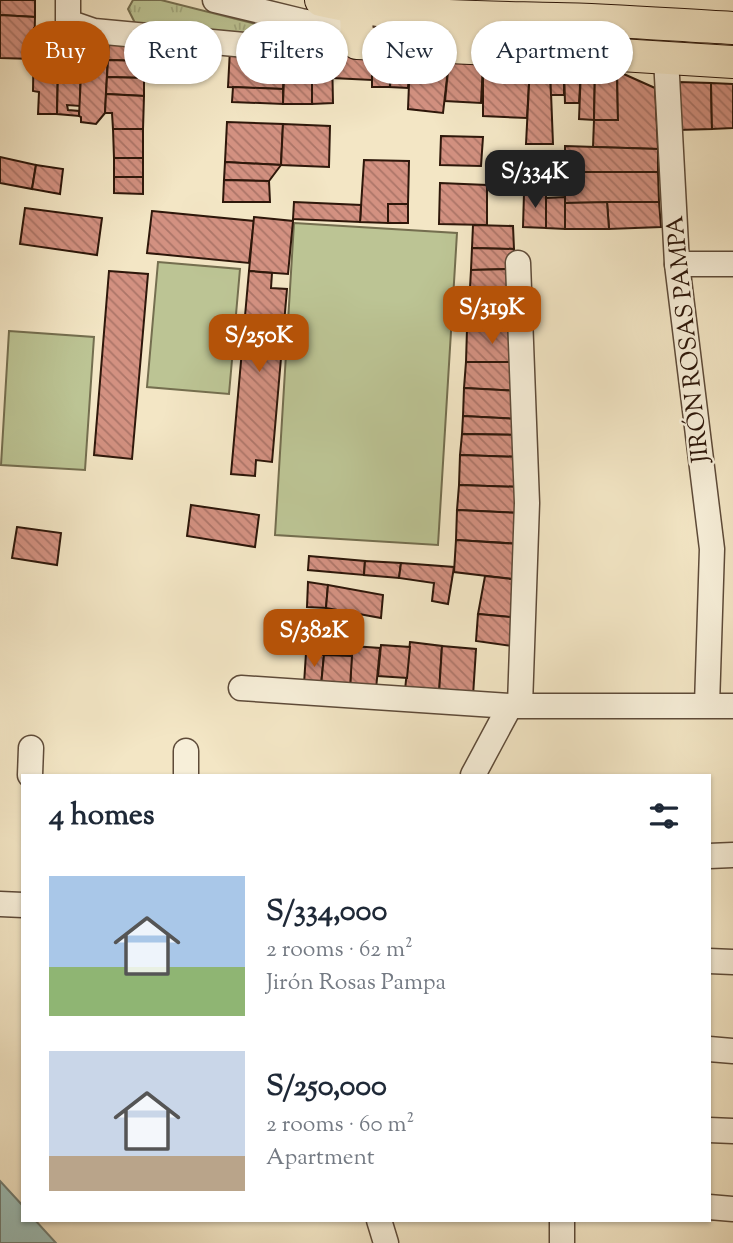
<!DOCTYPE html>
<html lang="en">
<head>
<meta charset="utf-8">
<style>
  :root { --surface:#fff; --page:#f2f2f3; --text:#1f2937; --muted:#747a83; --accent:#b45309 }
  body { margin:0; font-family:"Sorts Mill Goudy",serif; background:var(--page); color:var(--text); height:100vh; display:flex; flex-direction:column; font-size:26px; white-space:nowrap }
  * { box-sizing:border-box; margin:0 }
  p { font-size:23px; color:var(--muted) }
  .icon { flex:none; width:38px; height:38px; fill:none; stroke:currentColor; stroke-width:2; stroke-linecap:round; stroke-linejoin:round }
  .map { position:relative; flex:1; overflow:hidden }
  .details { position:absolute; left:21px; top:774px; width:690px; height:448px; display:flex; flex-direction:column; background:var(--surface); border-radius:0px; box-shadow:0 2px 5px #0004 }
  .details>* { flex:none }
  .guide { position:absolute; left:21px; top:21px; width:691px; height:63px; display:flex; gap:14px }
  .price { position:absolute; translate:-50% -60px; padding:0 16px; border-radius:14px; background:var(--accent); color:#fff; font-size:23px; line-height:46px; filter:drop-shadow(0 2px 4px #0008) }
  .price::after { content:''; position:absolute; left:50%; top:42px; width:21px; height:16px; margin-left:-10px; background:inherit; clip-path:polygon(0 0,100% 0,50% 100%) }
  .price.current { background:#222; color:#fff }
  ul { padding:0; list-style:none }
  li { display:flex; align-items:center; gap:21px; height:175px; padding:0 28px }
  li span { display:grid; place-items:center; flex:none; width:196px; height:140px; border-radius:0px; color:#555 }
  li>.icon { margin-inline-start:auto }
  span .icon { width:84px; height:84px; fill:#fffc; stroke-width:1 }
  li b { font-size:30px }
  h2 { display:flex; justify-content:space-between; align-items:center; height:84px; padding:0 28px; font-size:30px }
  .chip { padding:0 24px; border-radius:32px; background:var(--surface); box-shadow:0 2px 5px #0004; font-size:24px; line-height:63px }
  .chip.current { background:var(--accent); color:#fff }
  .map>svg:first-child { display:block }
  .grass { fill:url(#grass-tufts); stroke:#746e4f; stroke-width:2 }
  .garden { fill:#bcc494; stroke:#746e4f; stroke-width:2 }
  .water { fill:#9cbfb8; stroke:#707c72; stroke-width:2 }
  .building { fill:url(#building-back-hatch); stroke:#2d170a; stroke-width:2 }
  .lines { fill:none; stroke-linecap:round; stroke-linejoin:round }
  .minor-casing { stroke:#5e4b39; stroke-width:27 }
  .major-casing { stroke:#2d170a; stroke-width:34 }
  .minor { stroke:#f7efd9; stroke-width:24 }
  .major { stroke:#f3e6c5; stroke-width:32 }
  .labels { text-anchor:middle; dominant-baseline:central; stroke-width:5; stroke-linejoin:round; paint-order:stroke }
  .street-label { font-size:24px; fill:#2d170a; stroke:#f7efd9 }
</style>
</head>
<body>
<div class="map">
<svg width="733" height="1243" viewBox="0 0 733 1243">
  <defs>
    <pattern id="grass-tufts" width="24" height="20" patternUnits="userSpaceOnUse" patternTransform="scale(1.75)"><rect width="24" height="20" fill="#bcc494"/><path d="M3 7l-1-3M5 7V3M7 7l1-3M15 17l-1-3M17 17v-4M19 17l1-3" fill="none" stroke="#a2a87e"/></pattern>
    <pattern id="building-back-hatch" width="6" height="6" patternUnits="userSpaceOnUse" patternTransform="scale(1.75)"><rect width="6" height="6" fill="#d39181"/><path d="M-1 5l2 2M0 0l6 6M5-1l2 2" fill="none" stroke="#ac7568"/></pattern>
  </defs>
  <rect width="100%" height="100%" fill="#f3e6c5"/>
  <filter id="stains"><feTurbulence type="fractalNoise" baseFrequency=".00286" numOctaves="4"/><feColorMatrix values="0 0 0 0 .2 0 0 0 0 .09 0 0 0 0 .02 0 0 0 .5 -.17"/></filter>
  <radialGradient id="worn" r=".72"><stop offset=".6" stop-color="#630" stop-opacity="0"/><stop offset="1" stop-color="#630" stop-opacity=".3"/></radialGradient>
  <path class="grass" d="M133,0H161L308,37H238L136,25L128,9Z"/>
  <g class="garden">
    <path d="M294,223L457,233L438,545L275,535Z"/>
    <path d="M158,262L240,269L229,394L147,387Z"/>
    <path d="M9,331L94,337L85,470L1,465Z"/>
  </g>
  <path class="water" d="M0,1181L23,1206V1220H35L56,1243H0Z"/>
  <g class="building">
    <path d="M0,0H35V17L0,15Z"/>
    <path d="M0,15L35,17L34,59L0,58Z"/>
    <path d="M34,28L59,29L58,53H46V64H58L57,114H38L39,92L33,91Z"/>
    <path d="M59,29L83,32V46L75,45V53L81,52L80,106L67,105L68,110L79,111V116L57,114Z"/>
    <path d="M83,32L109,35L105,113L96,124L81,122V117L79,116Z"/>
    <path d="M109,35L144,39V61L108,60Z"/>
    <path d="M230,49L285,53L283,89L228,87Z"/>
    <path d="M285,53L312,54V104H283Z"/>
    <path d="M312,54H332L333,103L312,104Z"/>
    <path d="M332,54L372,57V80L332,78Z"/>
    <path d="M372,57L392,58L390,87H372Z"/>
    <path d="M392,58L410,59L408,88L390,87Z"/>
    <path d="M410,59L449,61L443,113L408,109Z"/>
    <path d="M108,60L144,61V78L107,77Z"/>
    <path d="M449,61L483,63L481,103L445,101Z"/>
    <path d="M483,63L530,66L527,118L483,116Z"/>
    <path d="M530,66L550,67L553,144H526Z"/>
    <path d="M550,67L564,68V95H551Z"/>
    <path d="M564,68L581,69L579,103H565Z"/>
    <path d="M581,69L595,70L594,120L579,119Z"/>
    <path d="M595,70L617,71L618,120H594Z"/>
    <path d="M617,71L655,88L658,149L593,147L594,120H618Z"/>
    <path d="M107,77L144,78V96L106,94Z"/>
    <path d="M678,82L711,83L712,129L678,130Z"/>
    <path d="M711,83L733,84V128L712,129Z"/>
    <path d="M233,87L283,89V104L232,102Z"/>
    <path d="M106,94L144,96L143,129H113L112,113H105Z"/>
    <path d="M227,122L283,124L281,165L225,162Z"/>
    <path d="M283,124L330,126L329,167L281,165Z"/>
    <path d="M113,129H143V158H114Z"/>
    <path d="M441,136L483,137L481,166L440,165Z"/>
    <path d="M565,146L658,149V172H565Z"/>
    <path d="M0,157L36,165L32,189L0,183Z"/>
    <rect x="114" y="158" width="29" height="19"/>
    <path d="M364,160L409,161L408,204H388V223L360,222Z"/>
    <path d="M225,162L281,165L269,181L224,180Z"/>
    <path d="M36,165L63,169L60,194L32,189Z"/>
    <path d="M565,172H658L659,202L565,203Z"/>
    <path d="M114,177H143V194L114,193Z"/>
    <path d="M224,180L269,181L270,202H223Z"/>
    <path d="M440,183L487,185V225L439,224Z"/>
    <path d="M524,193H546V228L523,227Z"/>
    <path d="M565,197V229L546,228V198Z"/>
    <path d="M294,202L361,205L360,222L293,219Z"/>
    <path d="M607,202H659L661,227L609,229Z"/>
    <path d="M607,202L609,229H565V203Z"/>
    <rect x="388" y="204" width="20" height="19"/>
    <path d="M25,208L102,218L97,255L20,244Z"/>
    <path d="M152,211L254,221L249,263L147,253Z"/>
    <path d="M254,217L293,221L288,274L249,271Z"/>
    <path d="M473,225L513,226L514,249L472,248Z"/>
    <path d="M472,248L514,249L515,269L471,270Z"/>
    <path d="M515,269V288H470L471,270Z"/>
    <path d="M109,271L148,274L132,459L94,455Z"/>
    <path d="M249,271L272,273L271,288L287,289L272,462L256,460L255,476L231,474Z"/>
    <path d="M470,288H515L516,303L469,304Z"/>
    <path d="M516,303L517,329H467L469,304Z"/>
    <path d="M467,329H517V362H466Z"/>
    <path d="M466,362H517L518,391L464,388Z"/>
    <path d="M464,388L518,391L519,419L463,416Z"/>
    <path d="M463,416L519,419L520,435L462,434Z"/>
    <path d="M462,434L520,435V457L460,455Z"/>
    <path d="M460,455L520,457L521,487L459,485Z"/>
    <path d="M459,485L521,487V513L457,510Z"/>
    <path d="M191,505L259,515L255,547L187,536Z"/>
    <path d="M457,510L521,513L520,544L456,540Z"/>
    <path d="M17,527L61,533L57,565L12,558Z"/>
    <path d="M456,540L520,544V580L454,572Z"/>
    <path d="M309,556L365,561L364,575L308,570Z"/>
    <path d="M365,561L401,563L399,578L364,575Z"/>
    <path d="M401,563L454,567L448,604L432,601L434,583L399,578Z"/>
    <path d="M485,576L520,580V618L478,614Z"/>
    <path d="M308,582L328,585L326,608L307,607Z"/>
    <path d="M328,585L383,595L381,618L326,608Z"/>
    <path d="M478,614L520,618V647L476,641Z"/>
    <path d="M410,642L442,646L439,694L405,690Z"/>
    <path d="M381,645L410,647L407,678L378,676Z"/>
    <path d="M352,646L380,648L376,689L350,688Z"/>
    <path d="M442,646L476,649L473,696L439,694Z"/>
    <path d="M306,653L324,655L321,686L304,684Z"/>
    <path d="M324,655L352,656L350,688L321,686Z"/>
  </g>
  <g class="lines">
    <defs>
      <g id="minor">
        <path d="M68,0V22L94,31L267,47L357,43"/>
        <path d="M215,0L301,21L357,30"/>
        <path d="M666,58L677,264L712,549L707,705"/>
        <path d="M518,263L527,503L520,705"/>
        <path d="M677,264H733"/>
        <path d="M241,688L510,706H733"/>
        <path d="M186,751V775"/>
        <path d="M30,775L31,748"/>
        <path d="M473,775L510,706"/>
        <path d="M709,856L733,855"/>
        <path d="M0,904L23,905"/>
        <path d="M709,961L733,962"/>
        <path d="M709,1049L733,1051"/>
        <path d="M709,1130L733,1131"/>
        <path d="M709,1207L733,1209"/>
        <path d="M379,1220L386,1243"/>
        <path d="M562,1243V1220"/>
      </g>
      <g id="major">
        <path d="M321,0C397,18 478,17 556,19C615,20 674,25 733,28"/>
        <path d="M356,8L357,43L588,53L733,62"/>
      </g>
    </defs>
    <use href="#minor" class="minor-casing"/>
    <use href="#major" class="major-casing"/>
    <use href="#minor" class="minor"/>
    <use href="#major" class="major"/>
  </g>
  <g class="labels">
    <g class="street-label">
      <text transform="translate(689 339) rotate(-96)">JIRÓN ROSAS PAMPA</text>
    </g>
  </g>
  <rect width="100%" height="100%" filter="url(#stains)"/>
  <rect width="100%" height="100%" fill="url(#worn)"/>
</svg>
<b class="price current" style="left:535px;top:210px">S/334K</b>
<b class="price" style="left:492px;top:346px">S/319K</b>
<b class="price" style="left:259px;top:374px">S/250K</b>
<b class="price" style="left:314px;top:669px">S/382K</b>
<div class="guide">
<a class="chip current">Buy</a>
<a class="chip">Rent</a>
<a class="chip">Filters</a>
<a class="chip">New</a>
<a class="chip">Apartment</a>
</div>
<section class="details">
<h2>4 homes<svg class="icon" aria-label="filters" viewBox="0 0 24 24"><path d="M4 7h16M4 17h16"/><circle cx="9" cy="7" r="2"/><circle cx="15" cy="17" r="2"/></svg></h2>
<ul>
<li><span style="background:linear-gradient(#a9c7e8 65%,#8fb573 0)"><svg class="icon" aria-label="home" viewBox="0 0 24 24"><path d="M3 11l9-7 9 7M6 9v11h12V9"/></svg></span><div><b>S/334,000</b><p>2 rooms · 62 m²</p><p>Jirón Rosas Pampa</p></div></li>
<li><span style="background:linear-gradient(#c9d6e8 75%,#b9a48a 0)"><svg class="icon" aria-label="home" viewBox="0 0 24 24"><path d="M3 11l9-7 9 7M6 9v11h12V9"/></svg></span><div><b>S/250,000</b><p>2 rooms · 60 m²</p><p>Apartment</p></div></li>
</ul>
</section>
</div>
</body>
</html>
